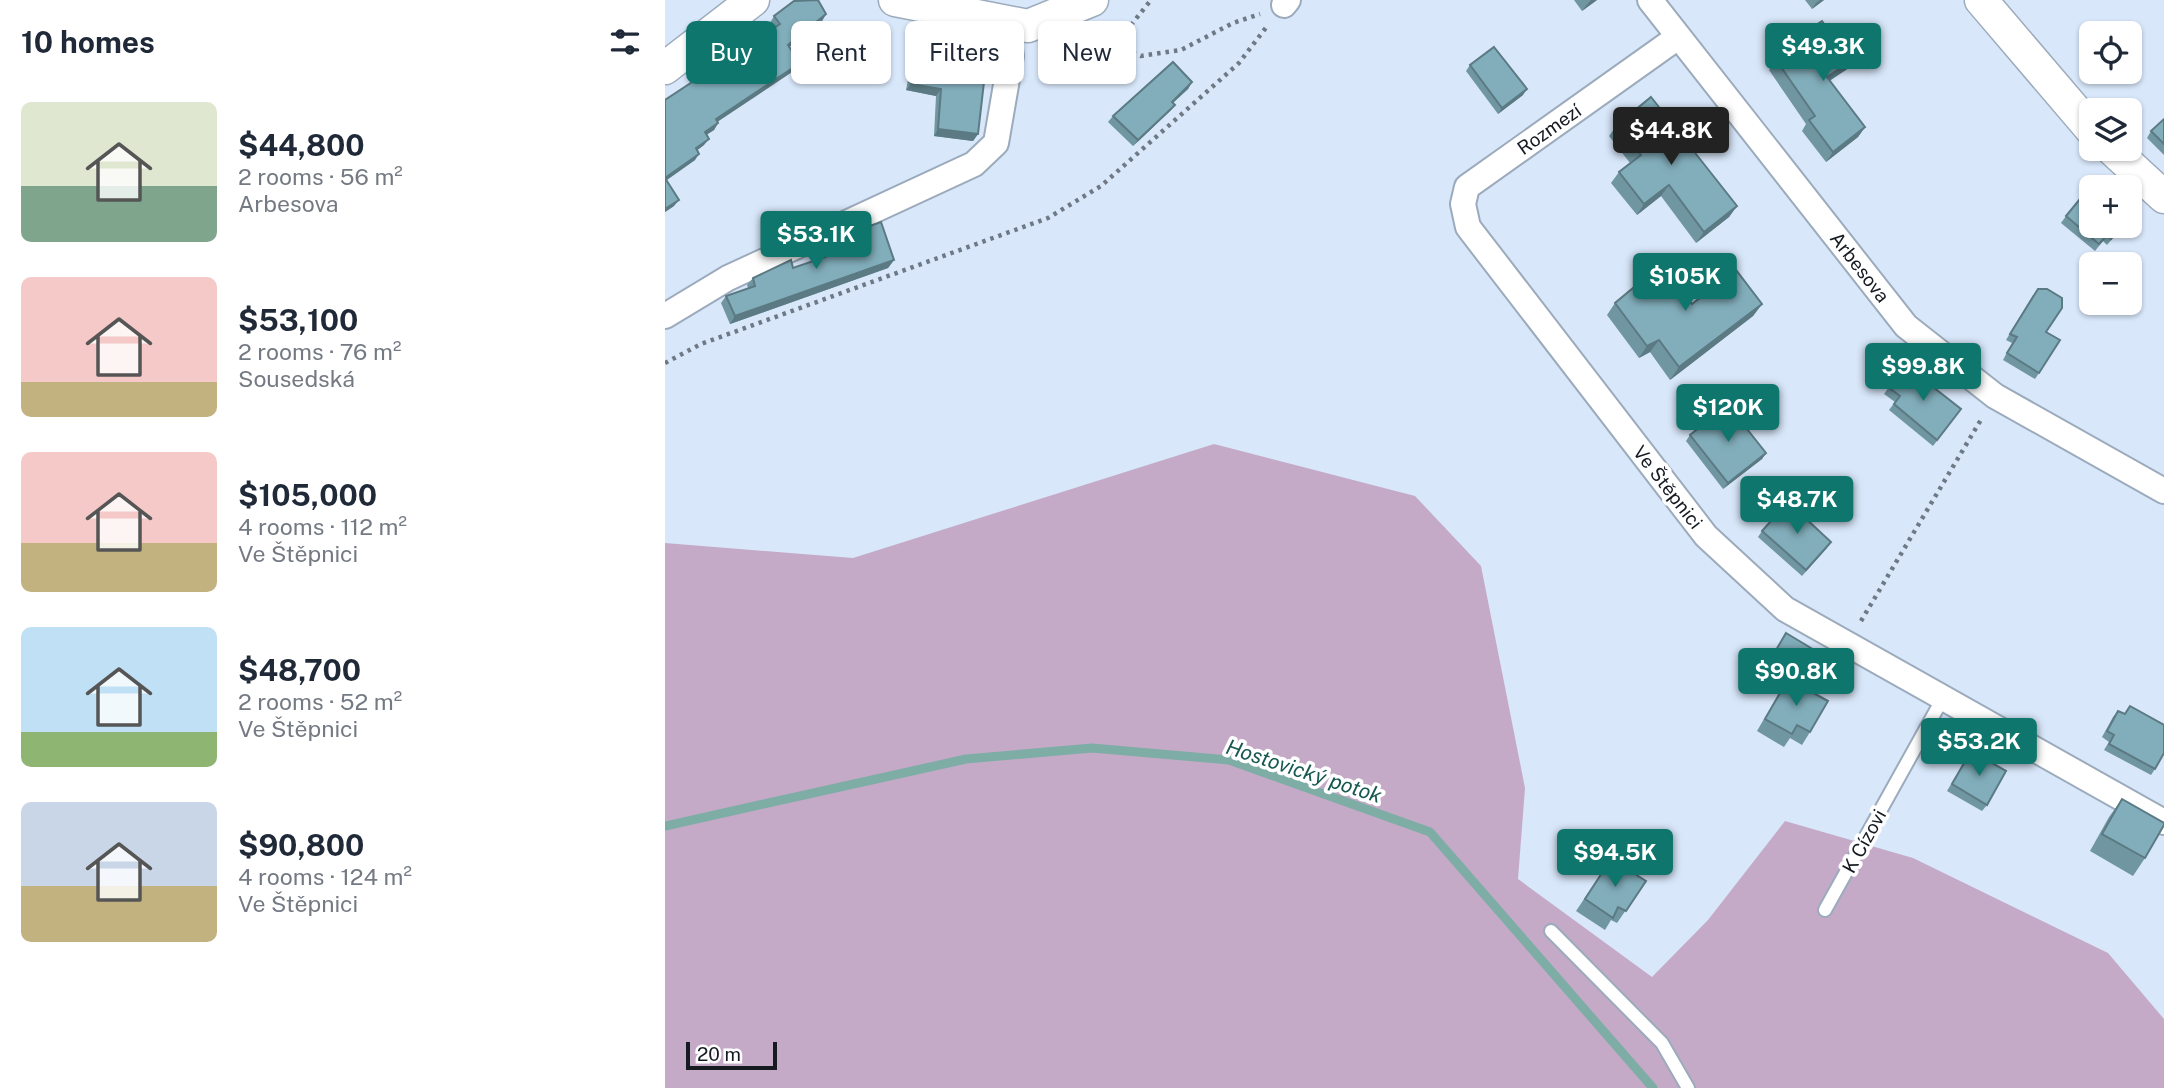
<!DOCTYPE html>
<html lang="en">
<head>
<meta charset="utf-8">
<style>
  :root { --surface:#fff; --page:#f6f6f7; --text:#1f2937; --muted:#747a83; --accent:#0f766e }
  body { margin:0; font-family:"Public Sans",sans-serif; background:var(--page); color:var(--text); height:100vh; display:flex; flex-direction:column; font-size:26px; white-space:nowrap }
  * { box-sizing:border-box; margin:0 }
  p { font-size:23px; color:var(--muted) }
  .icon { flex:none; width:38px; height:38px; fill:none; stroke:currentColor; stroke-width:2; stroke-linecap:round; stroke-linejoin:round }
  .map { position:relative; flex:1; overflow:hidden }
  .side { display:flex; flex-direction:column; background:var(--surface); width:665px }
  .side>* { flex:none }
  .hud { position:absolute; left:21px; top:21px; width:665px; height:63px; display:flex; gap:14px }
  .controls { position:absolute; left:1414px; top:21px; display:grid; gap:14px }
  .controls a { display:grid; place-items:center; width:63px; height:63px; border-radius:10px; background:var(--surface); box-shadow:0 2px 5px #0004; font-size:35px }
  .scale { position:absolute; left:21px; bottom:18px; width:91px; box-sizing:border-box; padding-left:7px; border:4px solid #161b22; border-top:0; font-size:19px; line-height:24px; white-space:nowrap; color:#161b22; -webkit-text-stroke:5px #fff; paint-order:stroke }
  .price { position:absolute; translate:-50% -60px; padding:0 16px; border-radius:7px; background:var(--accent); color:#fff; font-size:23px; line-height:46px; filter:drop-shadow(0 2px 4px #0008) }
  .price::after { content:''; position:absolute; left:50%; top:42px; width:21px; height:16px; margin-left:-10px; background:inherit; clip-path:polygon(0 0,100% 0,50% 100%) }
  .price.selected { background:#222; color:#fff }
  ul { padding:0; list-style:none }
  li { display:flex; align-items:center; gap:21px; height:175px; padding:0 21px }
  li span { display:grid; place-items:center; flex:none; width:196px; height:140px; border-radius:10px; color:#555 }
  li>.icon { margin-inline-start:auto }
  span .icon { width:84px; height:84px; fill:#fffc; stroke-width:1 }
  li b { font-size:30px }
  h2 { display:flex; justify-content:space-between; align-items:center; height:84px; padding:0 21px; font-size:30px }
  .chip { padding:0 24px; border-radius:10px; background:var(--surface); box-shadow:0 2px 5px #0004; font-size:24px; line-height:63px }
  .chip.selected { background:var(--accent); color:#fff }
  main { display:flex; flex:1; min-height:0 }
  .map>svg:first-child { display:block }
  .forest { fill:#c5aac8 }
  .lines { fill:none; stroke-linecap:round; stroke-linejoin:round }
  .stream { stroke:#7eada6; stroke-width:9 }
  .service-casing { stroke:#9cabbc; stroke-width:16 }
  .minor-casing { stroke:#9cabbc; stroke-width:28 }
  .tertiary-casing { stroke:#9cabbc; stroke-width:35 }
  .path { stroke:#6f7885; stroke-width:4.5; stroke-dasharray:3.5 5; stroke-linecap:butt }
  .service { stroke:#fff; stroke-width:12 }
  .minor { stroke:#fff; stroke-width:24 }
  .tertiary { stroke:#fff; stroke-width:32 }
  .wall { fill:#7096a1 }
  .shaded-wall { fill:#5b7a83 }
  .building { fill:#82aebb; stroke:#5b7a83; stroke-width:2 }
  .labels { text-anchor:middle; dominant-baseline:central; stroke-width:7; stroke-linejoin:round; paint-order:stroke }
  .street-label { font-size:19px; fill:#161b22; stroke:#fff }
  .water-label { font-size:21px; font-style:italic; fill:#175851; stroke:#fff }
</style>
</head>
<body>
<main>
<section class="side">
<h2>10 homes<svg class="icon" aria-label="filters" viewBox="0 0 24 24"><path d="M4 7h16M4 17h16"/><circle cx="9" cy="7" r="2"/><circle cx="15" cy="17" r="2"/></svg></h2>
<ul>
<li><span style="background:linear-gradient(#dfe7d0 60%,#7fa58c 0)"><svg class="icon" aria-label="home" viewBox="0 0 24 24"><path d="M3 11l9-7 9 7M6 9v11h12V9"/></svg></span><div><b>$44,800</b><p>2 rooms · 56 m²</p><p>Arbesova</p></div></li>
<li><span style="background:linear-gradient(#f6c9c9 75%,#c2b280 0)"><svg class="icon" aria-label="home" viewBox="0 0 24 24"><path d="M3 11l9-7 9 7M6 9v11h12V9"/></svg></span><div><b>$53,100</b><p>2 rooms · 76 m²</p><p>Sousedská</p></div></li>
<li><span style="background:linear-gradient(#f6c9c9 65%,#c2b280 0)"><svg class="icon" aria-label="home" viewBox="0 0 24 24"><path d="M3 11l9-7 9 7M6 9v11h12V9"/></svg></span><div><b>$105,000</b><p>4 rooms · 112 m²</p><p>Ve Štěpnici</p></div></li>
<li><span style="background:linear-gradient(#bfe0f5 75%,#8fb573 0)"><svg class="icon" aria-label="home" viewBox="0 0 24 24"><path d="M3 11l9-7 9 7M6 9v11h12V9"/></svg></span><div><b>$48,700</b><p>2 rooms · 52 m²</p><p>Ve Štěpnici</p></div></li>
<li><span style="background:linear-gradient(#c9d6e8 60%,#c2b280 0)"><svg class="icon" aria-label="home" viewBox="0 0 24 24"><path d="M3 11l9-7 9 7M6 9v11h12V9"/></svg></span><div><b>$90,800</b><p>4 rooms · 124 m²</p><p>Ve Štěpnici</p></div></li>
</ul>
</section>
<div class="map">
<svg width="1499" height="1088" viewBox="0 0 1499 1088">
  <rect width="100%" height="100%" fill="#d8e7fa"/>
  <path class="forest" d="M549,444L750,496L816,566L860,788L853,879L987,977L1043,920L1120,821L1248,858L1443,953L1499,1019V1088H0V543L188,558Z"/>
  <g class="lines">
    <path class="stream" d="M0,826L301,759L427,748L564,760L765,832L988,1088"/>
    <defs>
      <g id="service">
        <path d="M1160,910L1278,698"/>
        <path d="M886,931L997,1043L1023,1088"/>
      </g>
      <g id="minor">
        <path d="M985,0L1241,326L1330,396L1499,491"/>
        <path d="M619,5L623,0"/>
        <path d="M1013,37L802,187L798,204L803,227L1041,536L1120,609L1499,822"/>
        <path d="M0,316L63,278L309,164L331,143L346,56L341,21"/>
      </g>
      <g id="tertiary">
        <path d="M230,0L363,26L427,0"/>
        <path d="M1316,0L1426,129"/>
        <path d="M0,68L88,0"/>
        <path d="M1447,149L1499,197"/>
      </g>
    </defs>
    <use href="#service" class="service-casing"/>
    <use href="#minor" class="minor-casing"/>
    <use href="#tertiary" class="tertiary-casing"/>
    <g class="path">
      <path d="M450,45L486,0"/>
      <path d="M401,46L450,45L476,56L516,50L568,23L595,14"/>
      <path d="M0,363L36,344L383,218L436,186L574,63L603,25"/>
      <path d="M1196,621L1317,418"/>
    </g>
    <use href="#service" class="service"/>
    <use href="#minor" class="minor"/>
    <use href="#tertiary" class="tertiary"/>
  </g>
  <g class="wall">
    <path d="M909,0H932L917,11Z"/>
    <path d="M1140,0H1159L1147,9Z"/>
    <path d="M161,14L157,21L124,47L135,63L130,70L52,122L53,123L49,130L41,135L39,145L32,150L30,160L2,180L9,206L0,212V100L108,28L105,23L109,16Z"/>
    <path d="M257,22L292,80L313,134L308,141L269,136L271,96L241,90L253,28Z"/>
    <path d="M1129,39L1173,45L1203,50L1196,60L1164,81L1200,127L1193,137L1161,162L1137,131L1141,124L1104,70L1111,60L1123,52L1122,49Z"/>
    <path d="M805,65L858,95L833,114L801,71Z"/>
    <path d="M527,82L523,89L508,103L510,105L505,111L468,146L443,122L448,116Z"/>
    <path d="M1499,119V155L1482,138L1486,131Z"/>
    <path d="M952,125L1072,206L1064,217L1031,243L996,196L972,215L946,183L954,172L965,163L944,136Z"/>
    <path d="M1401,216L1458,226L1442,245L1438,241L1430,251L1396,223Z"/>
    <path d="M182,234L229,260L223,268L65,324L56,303L61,296L83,288L82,285L88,278L128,268L179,251L176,242Z"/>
    <path d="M1368,295L1381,332L1374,373L1370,379L1338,360L1347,343L1341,340Z"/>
    <path d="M950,303L1027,304H1097L1088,316L1005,380L985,352L974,358L942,315Z"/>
    <path d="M1240,365L1296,409L1268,446L1224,410L1230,402L1219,394Z"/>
    <path d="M1025,435L1101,453L1097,459L1058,489L1021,441Z"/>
    <path d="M1097,531L1162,548L1137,576L1093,537Z"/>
    <path d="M1121,633L1137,687L1145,732L1137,745L1125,738L1119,747L1092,731L1117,688L1096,675Z"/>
    <path d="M1465,706L1490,769L1486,775L1439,750L1444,742L1437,737L1448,717L1453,711L1459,714Z"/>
    <path d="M1306,751L1322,805L1317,811L1282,791Z"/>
    <path d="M1457,799L1480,858L1468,876L1425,851L1444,817Z"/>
    <path d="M946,859L981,881L952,923L946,920L940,930L911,911Z"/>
  </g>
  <g class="shaded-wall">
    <path d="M926,0H932L917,11L924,2Z"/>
    <path d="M1155,0H1159L1147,9L1151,3Z"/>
    <path d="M161,14L157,21L118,52L123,45Z"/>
    <path d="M1203,50L1196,60L1155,87L1162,77Z"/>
    <path d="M135,63L130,70L46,126L51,119Z"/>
    <path d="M527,82L523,89L502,108L507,102Z"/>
    <path d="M246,84L276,89L271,96L241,90Z"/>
    <path d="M862,89L858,95L833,114L837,108Z"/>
    <path d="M510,105L505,111L468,146L473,140Z"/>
    <path d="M53,123L49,130L35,139L40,132Z"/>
    <path d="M1200,127L1193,137L1161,162L1168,152Z"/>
    <path d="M273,129L313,134L308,141L269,136Z"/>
    <path d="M44,139L39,145L26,155L31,148Z"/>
    <path d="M34,154L30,160L0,181V178Z"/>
    <path d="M1004,185L996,196L972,215L979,204Z"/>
    <path d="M14,200L9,206L0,212V209Z"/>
    <path d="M1072,206L1064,217L1031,243L1039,232Z"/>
    <path d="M229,260L223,268L65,324L70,316Z"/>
    <path d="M1097,304L1088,316L1005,380L1014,367Z"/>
    <path d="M994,340L985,352L974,358L982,346Z"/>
    <path d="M1101,453L1097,459L1058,489L1063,483Z"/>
  </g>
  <g class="building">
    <path d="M153,0L161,14L123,45L135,63L51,119L53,123L40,132L44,139L31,148L34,154L0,178L14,200L0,209V100L115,24L109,16L129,1Z"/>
    <path d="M1157,21L1173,45L1203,50L1162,77L1200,127L1168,152L1144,120L1150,116L1111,60L1133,46L1129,39Z"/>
    <path d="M257,22L302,30L292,80L319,82L313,134L273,129L276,89L246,84Z"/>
    <path d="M829,47L862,89L837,108L805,65Z"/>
    <path d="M508,62L527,82L507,102L510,105L473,140L448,116Z"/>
    <path d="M986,97L1072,206L1039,232L1004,185L979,204L954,172L976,155L952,125Z"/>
    <path d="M1499,119V144L1486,131Z"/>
    <path d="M1429,182L1435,187H1426V226H1457L1446,239L1442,235L1434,244L1401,216Z"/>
    <path d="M216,222L229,260L70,316L61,296L90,286L88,278L126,260L128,268L186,248L182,234Z"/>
    <path d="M997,264L1027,304L1071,270L1097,304L1014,367L994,340L982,346L950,303Z"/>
    <path d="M1373,289H1382L1397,298V308L1381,332L1395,340L1374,373L1342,353L1352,337L1345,334Z"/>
    <path d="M1240,365L1296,409L1272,440L1229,404L1235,396L1223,387Z"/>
    <path d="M1063,405L1101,453L1063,483L1025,435Z"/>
    <path d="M1123,502L1166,542L1141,570L1097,531Z"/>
    <path d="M1121,633L1156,654L1137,687L1123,679L1121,682L1100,669Z"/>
    <path d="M1123,679L1163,701L1145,732L1132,725L1127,734L1100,719Z"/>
    <path d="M1465,706L1499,725V753L1490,769L1444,744L1449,735L1442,731L1453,711L1460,714Z"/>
    <path d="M1306,751L1341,771L1322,805L1287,784Z"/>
    <path d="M1457,799L1499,823V825L1480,858L1437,834Z"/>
    <path d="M946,859L981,881L961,911L953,907L948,918L920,899Z"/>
  </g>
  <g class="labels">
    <g class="street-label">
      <text transform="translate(884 129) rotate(-35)">Rozmezí</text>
      <text transform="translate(1195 267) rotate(52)">Arbesova</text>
      <text transform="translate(1003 487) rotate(52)">Ve Štěpnici</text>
      <text transform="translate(1199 841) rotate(-61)">K Cízovi</text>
    </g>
    <g class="water-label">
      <text transform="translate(639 771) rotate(18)">Hostovický potok</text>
    </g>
  </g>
</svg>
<div class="controls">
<a><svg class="icon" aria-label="locate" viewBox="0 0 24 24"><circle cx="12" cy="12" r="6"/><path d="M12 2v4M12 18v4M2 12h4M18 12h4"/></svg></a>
<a><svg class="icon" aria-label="layers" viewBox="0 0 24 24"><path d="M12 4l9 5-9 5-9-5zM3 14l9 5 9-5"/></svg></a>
<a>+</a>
<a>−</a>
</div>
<div class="scale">20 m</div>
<b class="price" style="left:1158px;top:83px">$49.3K</b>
<b class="price selected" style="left:1006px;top:167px">$44.8K</b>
<b class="price" style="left:151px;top:271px">$53.1K</b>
<b class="price" style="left:1020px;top:313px">$105K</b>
<b class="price" style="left:1258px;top:403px">$99.8K</b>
<b class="price" style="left:1063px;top:444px">$120K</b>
<b class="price" style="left:1132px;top:536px">$48.7K</b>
<b class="price" style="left:1131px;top:708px">$90.8K</b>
<b class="price" style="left:1314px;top:778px">$53.2K</b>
<b class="price" style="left:950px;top:889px">$94.5K</b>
<div class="hud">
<a class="chip selected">Buy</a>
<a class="chip">Rent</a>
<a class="chip">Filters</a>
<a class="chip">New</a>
</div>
</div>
</main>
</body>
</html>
